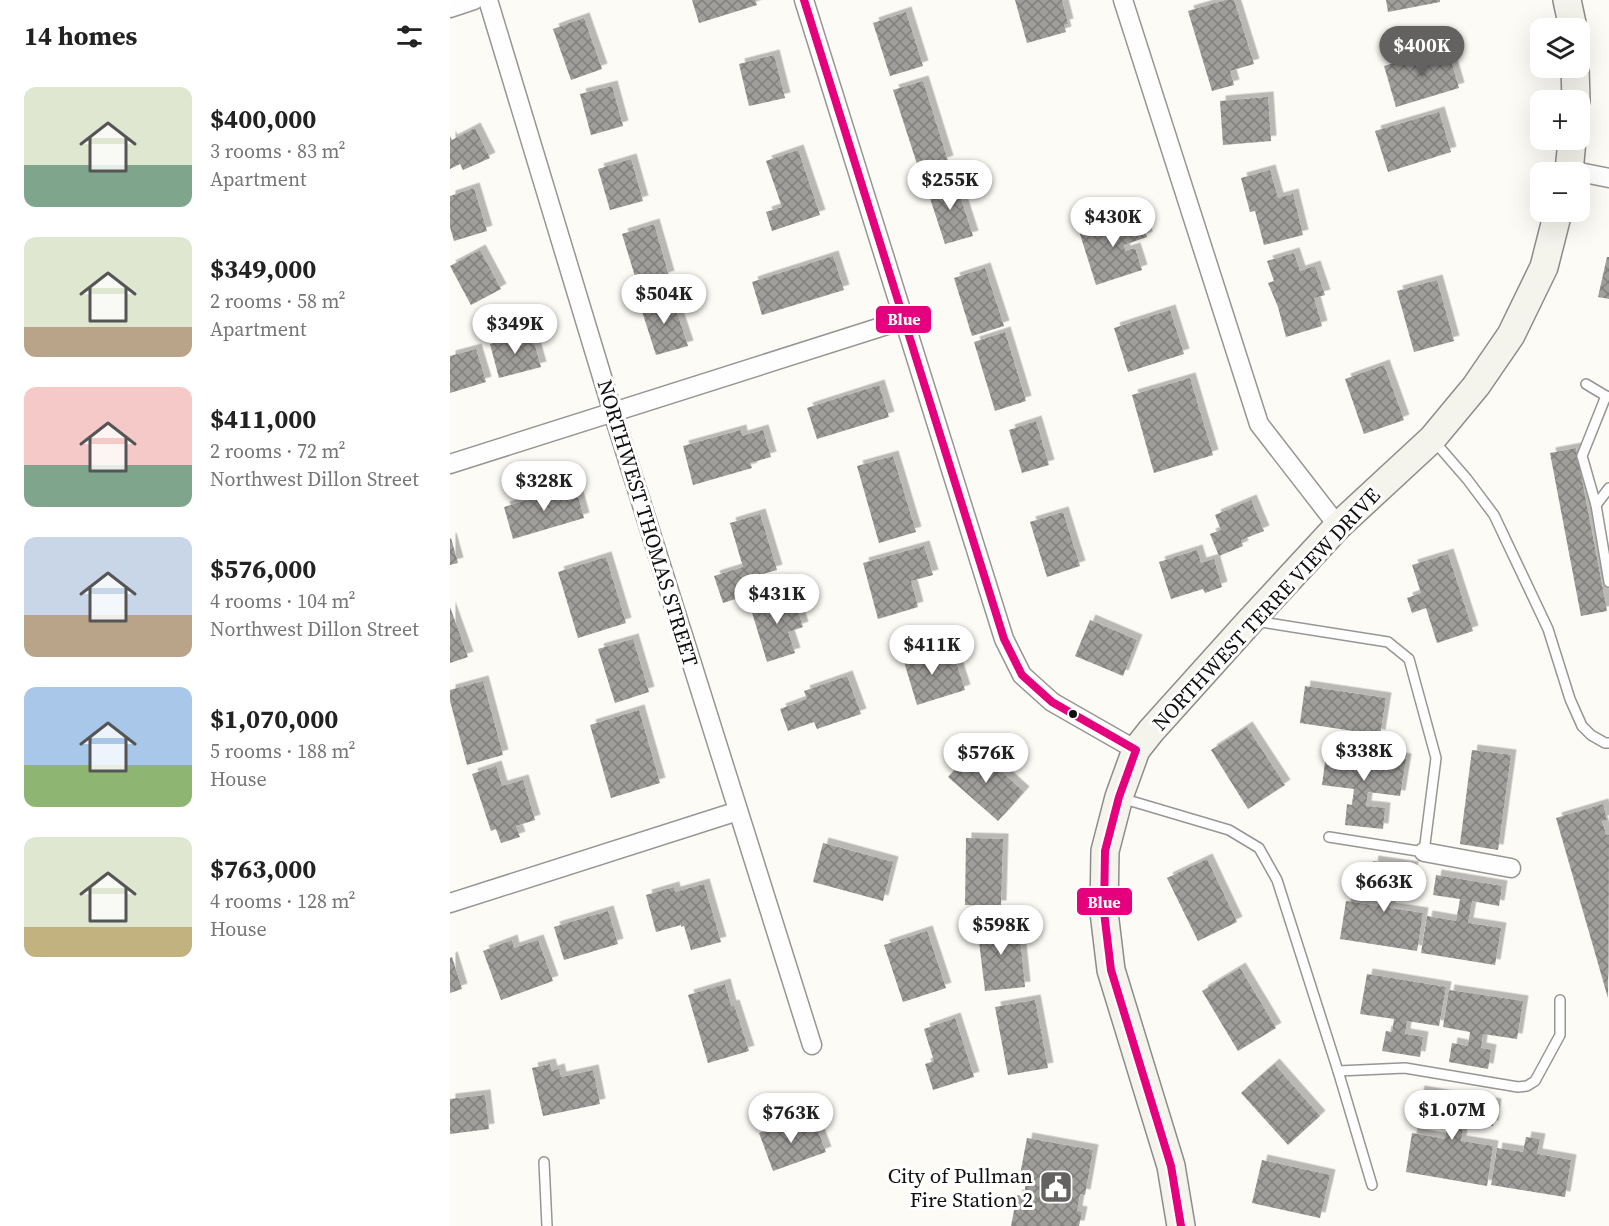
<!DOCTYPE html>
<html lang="en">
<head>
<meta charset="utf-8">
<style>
  :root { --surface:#fff; --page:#f2f2f2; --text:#222; --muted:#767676; --accent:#636260 }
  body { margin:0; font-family:"Source Serif 4",serif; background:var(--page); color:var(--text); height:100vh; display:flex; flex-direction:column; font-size:22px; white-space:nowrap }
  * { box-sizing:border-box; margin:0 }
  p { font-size:20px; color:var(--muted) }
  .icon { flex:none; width:33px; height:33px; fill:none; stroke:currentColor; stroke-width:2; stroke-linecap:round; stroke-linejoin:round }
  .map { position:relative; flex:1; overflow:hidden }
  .details { display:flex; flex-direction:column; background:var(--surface); width:450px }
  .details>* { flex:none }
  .tools { position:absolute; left:1080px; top:18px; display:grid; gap:12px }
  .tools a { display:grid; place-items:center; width:60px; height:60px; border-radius:12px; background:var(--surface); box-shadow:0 6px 24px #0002; font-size:30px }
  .price { position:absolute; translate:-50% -51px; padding:0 14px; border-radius:21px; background:#fff; color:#222; font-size:20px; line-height:39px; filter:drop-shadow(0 2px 3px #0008) }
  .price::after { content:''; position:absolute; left:50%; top:36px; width:18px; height:14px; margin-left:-9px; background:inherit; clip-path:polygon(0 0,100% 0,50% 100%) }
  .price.current { background:var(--accent); color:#fff }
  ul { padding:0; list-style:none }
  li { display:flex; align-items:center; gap:18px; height:150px; padding:0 24px }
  li span { display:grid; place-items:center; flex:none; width:168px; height:120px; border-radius:12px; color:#555 }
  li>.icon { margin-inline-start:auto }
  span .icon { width:72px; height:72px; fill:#fffc; stroke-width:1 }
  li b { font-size:26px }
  h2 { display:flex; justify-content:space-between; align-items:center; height:72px; padding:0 24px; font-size:26px }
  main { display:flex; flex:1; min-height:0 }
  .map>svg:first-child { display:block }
  .building { fill:url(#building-cross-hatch); filter:url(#shadow) }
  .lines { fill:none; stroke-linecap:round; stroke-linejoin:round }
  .lane-casing { stroke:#969694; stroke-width:12 }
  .street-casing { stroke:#969694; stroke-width:21 }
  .secondary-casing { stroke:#8d8c8a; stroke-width:30 }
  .lane { stroke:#fffefe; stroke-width:9 }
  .street { stroke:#fffefe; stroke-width:18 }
  .secondary { stroke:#f5f4ec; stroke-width:27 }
  .bus-1-casing { stroke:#fff; stroke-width:12 }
  .bus-1 { stroke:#e5007d; stroke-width:8 }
  .bus-dot { fill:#101010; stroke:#fff; stroke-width:2 }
  .labels { text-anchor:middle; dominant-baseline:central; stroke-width:6; stroke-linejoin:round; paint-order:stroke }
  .street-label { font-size:21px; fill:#101010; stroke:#fff }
  .poi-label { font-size:21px; fill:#101010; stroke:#fff; text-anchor:end }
  .line-badge { stroke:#fff; stroke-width:2 }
  .badge-label { font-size:16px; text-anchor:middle; font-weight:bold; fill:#fff }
</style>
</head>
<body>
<main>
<section class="details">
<h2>14 homes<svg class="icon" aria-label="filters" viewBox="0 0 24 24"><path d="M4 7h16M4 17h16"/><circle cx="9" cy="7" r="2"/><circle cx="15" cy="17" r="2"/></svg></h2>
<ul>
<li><span style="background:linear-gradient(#dfe7d0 65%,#7fa58c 0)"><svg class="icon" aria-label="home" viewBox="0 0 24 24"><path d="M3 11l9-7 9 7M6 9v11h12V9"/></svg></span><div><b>$400,000</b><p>3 rooms · 83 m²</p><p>Apartment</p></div></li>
<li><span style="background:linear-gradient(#dfe7d0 75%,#b9a48a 0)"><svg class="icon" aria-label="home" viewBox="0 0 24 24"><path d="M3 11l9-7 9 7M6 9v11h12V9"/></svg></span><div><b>$349,000</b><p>2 rooms · 58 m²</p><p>Apartment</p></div></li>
<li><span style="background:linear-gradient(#f6c9c9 65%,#7fa58c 0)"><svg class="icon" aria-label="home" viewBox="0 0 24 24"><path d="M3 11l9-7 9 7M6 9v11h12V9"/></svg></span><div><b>$411,000</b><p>2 rooms · 72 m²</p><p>Northwest Dillon Street</p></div></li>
<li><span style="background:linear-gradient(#c9d6e8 65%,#b9a48a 0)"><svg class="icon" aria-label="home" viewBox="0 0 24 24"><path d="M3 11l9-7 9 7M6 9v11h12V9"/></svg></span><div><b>$576,000</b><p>4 rooms · 104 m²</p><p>Northwest Dillon Street</p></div></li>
<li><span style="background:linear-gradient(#a9c7e8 65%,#8fb573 0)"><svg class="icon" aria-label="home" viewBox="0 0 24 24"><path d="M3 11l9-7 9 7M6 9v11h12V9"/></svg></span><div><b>$1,070,000</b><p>5 rooms · 188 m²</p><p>House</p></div></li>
<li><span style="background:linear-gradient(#dfe7d0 75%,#c2b280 0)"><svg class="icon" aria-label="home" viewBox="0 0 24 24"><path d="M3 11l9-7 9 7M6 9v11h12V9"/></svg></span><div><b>$763,000</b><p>4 rooms · 128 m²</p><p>House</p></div></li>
</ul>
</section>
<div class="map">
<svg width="1159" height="1226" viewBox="0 0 1159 1226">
  <defs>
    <pattern id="building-cross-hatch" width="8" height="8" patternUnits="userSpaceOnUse" patternTransform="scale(1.5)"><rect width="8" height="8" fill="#a09e9b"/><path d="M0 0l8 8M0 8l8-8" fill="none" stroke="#817f7d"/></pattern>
    <filter id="shadow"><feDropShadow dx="5.5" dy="-5.5" stdDeviation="0" flood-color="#0004"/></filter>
  </defs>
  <rect width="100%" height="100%" fill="#fcfbf6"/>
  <g class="building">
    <path d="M242,0H305L307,5L249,23Z"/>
    <path d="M565,0H612L618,24L614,25L616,32L577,43Z"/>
    <path d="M776,0H784L804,64L780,71L784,85L762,91L738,11Z"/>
    <path d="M936,0H990V2L938,12Z"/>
    <path d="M456,12L473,66L440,76L423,23Z"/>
    <path d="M134,18L152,69L121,80L103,29Z"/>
    <path d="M997,47L1009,88L946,107L934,66Z"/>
    <path d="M324,55L335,98L299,106L289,64Z"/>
    <path d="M473,81L498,161L469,170L443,90Z"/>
    <path d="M162,86L173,126L141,135L130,94Z"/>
    <path d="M818,97L821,141L773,145L770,101Z"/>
    <path d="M989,112L1001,152L938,172L925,131Z"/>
    <path d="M25,128L40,158L13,170L10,164L0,169V136L2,140Z"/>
    <path d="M348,150L370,215L322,231L316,212L332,207L316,161Z"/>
    <path d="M181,159L193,201L160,210L148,169Z"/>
    <path d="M820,170L828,198L843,194L853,235L814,245L805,211L800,212L791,178Z"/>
    <path d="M504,177L523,236L495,244L476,186Z"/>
    <path d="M24,188L37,231L4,241L0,227V196Z"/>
    <path d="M690,212L697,237L674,245L675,251L685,248L692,270L646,285L629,231Z"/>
    <path d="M204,224L219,276L188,286L172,234Z"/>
    <path d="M30,250L51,289L21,305L0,266Z"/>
    <path d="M844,253L850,271L865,266L875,295L864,298L872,326L836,337L828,307L818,283L824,281L817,261Z"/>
    <path d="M383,256L394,290L312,315L302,282Z"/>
    <path d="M1157,257H1159V299L1148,297Z"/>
    <path d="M535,268L554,326L522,336L504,278Z"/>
    <path d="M987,280L1004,341L964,352L947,291Z"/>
    <path d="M221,295L238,346L206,355L190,305Z"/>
    <path d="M720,310L734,354L678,372L664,328Z"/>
    <path d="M81,332L91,367L49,378L40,344Z"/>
    <path d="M555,332L576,401L545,411L524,342Z"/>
    <path d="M26,349L36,382L0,393V356Z"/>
    <path d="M934,365L954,420L914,434L895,379Z"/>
    <path d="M740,378L763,455L704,473L682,395Z"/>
    <path d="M429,385L439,417L367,439L357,408Z"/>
    <path d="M586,421L599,465L572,473L559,430Z"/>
    <path d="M291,430L292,436L313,430L321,457L300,463L302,468L243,485L233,446Z"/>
    <path d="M1126,448L1157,611L1131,616L1100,453Z"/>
    <path d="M443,456L466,532L429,543L407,466Z"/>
    <path d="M125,486L134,518L63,539L54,507Z"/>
    <path d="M801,500L814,531L791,540L793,546L769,556L760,534L771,530L765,515Z"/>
    <path d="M613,512L630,566L597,577L580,522Z"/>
    <path d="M310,514L327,570L302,577L307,592L273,603L264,576L293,567L280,523Z"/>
    <path d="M1,538L8,563L0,565V539Z"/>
    <path d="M474,546L483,575L461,581L468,607L428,619L413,563Z"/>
    <path d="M747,550L751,563L764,559L772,587L755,593L753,589L721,599L709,562Z"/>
    <path d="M998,554L1023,631L987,643L976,608L962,613L957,598L971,593L962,565Z"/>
    <path d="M156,557L176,623L128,638L108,572Z"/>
    <path d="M342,593L353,627L338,632L345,653L317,662L300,606Z"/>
    <path d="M0,607L18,657L0,663Z"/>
    <path d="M640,620L687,640L673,676L625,656Z"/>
    <path d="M183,639L199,692L165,703L148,649Z"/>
    <path d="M483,645L488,664L505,659L515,690L467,705L452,655Z"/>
    <path d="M397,676L411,714L367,729L364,722L338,731L330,709L357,699L354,691Z"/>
    <path d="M33,681L53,755L17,765L0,701V690Z"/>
    <path d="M855,686L936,698L930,735L850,723Z"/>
    <path d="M189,710L210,783L161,798L140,725Z"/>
    <path d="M797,727L835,785L798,809L761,750Z"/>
    <path d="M525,747L574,792L548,821L498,777Z"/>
    <path d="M877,747L956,759L950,796L918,792L916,806L935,808L933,829L895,825L897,804L902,805L904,789L872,785Z"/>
    <path d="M1022,750L1061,755L1048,850L1010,844Z"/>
    <path d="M46,766L52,786L73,780L85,820L66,826L70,837L51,843L46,829L41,831L22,774Z"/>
    <path d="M1153,804L1157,820L1152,821L1156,835H1159L1158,998L1106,818Z"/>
    <path d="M516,838L553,839L551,906L515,905Z"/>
    <path d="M373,843L443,862L433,901L363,882Z"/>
    <path d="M757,859L787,922L748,941L717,878Z"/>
    <path d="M923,861L963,867L959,889L943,886L940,908L973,913L967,951L890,939L896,901L928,906L931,884L920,883Z"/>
    <path d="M986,875L1052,886L1049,906L1022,901L1018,923L1051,928L1045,965L971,953L977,916L1006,921L1010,899L983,895Z"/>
    <path d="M254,884L271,942L241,950L234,926L231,927V925L206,932L196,895L224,887L225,892Z"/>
    <path d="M158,911L168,944L114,960L104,927Z"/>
    <path d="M568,920L575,987L535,991L527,925Z"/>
    <path d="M477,931L496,988L453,1002L434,945Z"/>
    <path d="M62,940L64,948L88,940L103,981L51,1000L33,951Z"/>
    <path d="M2,957L12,989L0,993V958Z"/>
    <path d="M790,968L826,1028L788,1051L752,991Z"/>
    <path d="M917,974L996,987L989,1026L957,1021L955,1034L973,1037L970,1057L932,1051L936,1031L942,1032L944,1019L910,1014Z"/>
    <path d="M275,984L281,1006L284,1005L299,1051L258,1063L238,995Z"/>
    <path d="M999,990L1073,1001L1067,1039L1033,1034L1031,1048L1041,1050L1038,1069L999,1062L1002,1043L1018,1046L1020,1032L993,1027Z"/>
    <path d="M585,1000L598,1068L558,1075L545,1007Z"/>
    <path d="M505,1018L524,1077L483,1090L475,1064L484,1061L474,1029Z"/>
    <path d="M100,1064L102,1071L109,1069L111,1077L143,1070L150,1104L93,1116L82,1068Z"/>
    <path d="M824,1064L870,1116L838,1145L791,1093Z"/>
    <path d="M969,1091L1046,1104L1043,1126L1014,1121L1011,1141L1043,1146L1037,1186L956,1172L962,1133L995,1139L998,1119L965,1113Z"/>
    <path d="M35,1095L39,1129L0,1134V1099Z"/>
    <path d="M338,1116L343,1131L365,1123L376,1152L323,1171L309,1133L330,1125L328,1120Z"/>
    <path d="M1076,1137L1090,1139L1087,1154L1121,1160L1115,1197L1041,1185L1047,1148L1073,1152Z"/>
    <path d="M577,1138L643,1150L635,1195L630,1194L627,1211L632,1212L629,1226H561L567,1195L574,1197L576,1181L569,1180Z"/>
    <path d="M812,1160L880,1175L870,1218L802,1203Z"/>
  </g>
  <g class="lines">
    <defs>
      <g id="lane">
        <path d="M1136,384L1156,396"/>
        <path d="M1159,397L1156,396L1132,456L1146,505L1159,582"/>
        <path d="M984,441L1017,479L1044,515L1098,629L1120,699L1132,726L1141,735L1155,743H1159"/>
        <path d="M1146,505L1159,488"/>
        <path d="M805,621L938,642L959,659L986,758L974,852L879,837"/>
        <path d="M671,798L779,830L809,848L827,880L888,1071L922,1185"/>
        <path d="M888,1071L955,1068L1068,1087L1077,1086L1085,1081L1110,1035V1000"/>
        <path d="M94,1162L97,1226"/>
      </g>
      <g id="street">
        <path d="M38,0L163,413L362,1045"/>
        <path d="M354,0L554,639L572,675L602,702L686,750"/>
        <path d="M673,0L809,424L888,526"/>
        <path d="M0,8L24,0"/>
        <path d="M1119,170L1159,178"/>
        <path d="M0,464L453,320"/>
        <path d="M974,852L1061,868"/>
        <path d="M0,903L288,811"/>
      </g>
      <g id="secondary">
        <path d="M1117,0L1123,28"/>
        <path d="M1125,68L1126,100"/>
        <path d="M1119,172L1122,140"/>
        <path d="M731,1226L721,1166L661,970L654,912L655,851L669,797L686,750L701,731L800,621L888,526L982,439L1026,386L1061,335L1094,267L1108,212"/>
      </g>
    </defs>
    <use href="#lane" class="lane-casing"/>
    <use href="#street" class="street-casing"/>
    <use href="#secondary" class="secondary-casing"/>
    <use href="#lane" class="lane"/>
    <use href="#street" class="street"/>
    <use href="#secondary" class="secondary"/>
    <defs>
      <path id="bus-1" d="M354,0L554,639L572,675L602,702L686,750L669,797L655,851L654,912L661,970L721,1166L731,1226"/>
    </defs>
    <use href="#bus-1" class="bus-1-casing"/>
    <use href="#bus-1" class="bus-1"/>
  </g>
  <defs>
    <symbol id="civic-square" viewBox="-11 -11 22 22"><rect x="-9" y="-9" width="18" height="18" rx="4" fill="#636260" stroke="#fff"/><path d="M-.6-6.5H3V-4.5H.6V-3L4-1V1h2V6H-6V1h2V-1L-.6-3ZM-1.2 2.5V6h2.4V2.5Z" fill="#fff"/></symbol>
  </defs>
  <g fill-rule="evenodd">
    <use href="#civic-square" x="587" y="1168" width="38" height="38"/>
  </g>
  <circle class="bus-dot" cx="623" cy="714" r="5"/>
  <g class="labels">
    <g class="street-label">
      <text transform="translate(198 523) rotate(73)">NORTHWEST THOMAS STREET</text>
      <text transform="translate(816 609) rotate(-47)">NORTHWEST TERRE VIEW DRIVE</text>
    </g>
    <g class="poi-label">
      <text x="583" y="1175">City of Pullman<tspan x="583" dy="24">Fire Station 2</tspan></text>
    </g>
  </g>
  <g class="line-badge">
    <rect x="425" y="305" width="57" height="29" rx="6" fill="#e5007d"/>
    <rect x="626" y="887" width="57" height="29" rx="6" fill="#e5007d"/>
  </g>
  <g class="badge-label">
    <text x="454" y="325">Blue</text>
    <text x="654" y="908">Blue</text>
  </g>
</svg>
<div class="tools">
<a><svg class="icon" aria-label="layers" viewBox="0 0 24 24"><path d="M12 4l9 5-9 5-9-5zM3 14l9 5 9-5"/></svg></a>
<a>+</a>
<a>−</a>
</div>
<b class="price current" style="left:972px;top:77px">$400K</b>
<b class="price" style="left:500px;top:211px">$255K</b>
<b class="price" style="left:663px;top:248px">$430K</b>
<b class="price" style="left:214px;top:325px">$504K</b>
<b class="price" style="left:65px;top:355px">$349K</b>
<b class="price" style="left:94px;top:512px">$328K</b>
<b class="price" style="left:327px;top:625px">$431K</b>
<b class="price" style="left:482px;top:676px">$411K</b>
<b class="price" style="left:914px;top:782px">$338K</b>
<b class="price" style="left:536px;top:784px">$576K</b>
<b class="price" style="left:934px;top:913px">$663K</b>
<b class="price" style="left:551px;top:956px">$598K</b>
<b class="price" style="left:1002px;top:1141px">$1.07M</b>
<b class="price" style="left:341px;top:1144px">$763K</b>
</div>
</main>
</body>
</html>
